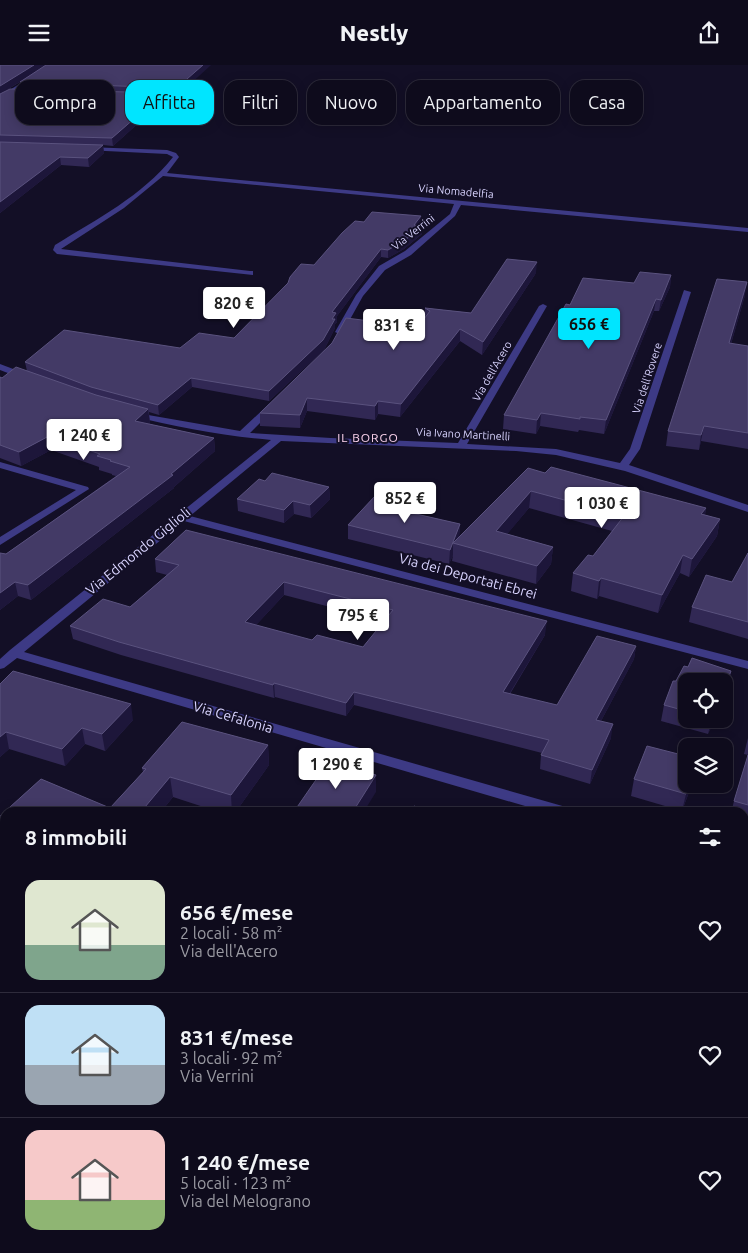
<!DOCTYPE html>
<html lang="it">
<head>
<meta charset="utf-8">
<style>
  :root { --surface:#0e0b1c; --page:#1c1929; --text:#f1f3f6; --muted:#9b9ba3; --line:#2e2b3b; --accent:#00e5ff }
  body { margin:0; font-family:Ubuntu,sans-serif; background:var(--page); color:var(--text); height:100vh; display:flex; flex-direction:column; font-size:19px; white-space:nowrap }
  * { box-sizing:border-box; margin:0 }
  p { font-size:16px; color:var(--muted) }
  .icon { flex:none; width:28px; height:28px; fill:none; stroke:currentColor; stroke-width:2; stroke-linecap:round; stroke-linejoin:round }
  .map { position:relative; flex:1; overflow:hidden }
  .sheet { position:absolute; left:0px; top:742px; width:749px; height:446px; display:flex; flex-direction:column; background:var(--surface); border-radius:15px 15px 0 0; box-shadow:0 2px 12px #0003,0 0 0 1px var(--line) }
  .sheet>* { flex:none }
  .guide { position:absolute; left:15px; top:15px; width:719px; height:45px; display:flex; gap:10px }
  .buttons { position:absolute; left:678px; top:608px; display:grid; gap:10px }
  .buttons a { display:grid; place-items:center; width:55px; height:55px; border-radius:10px; background:var(--surface); box-shadow:0 2px 12px #0003,0 0 0 1px var(--line); font-size:25px }
  .price { position:absolute; translate:-50% -42px; padding:0 11px; border-radius:5px; background:#fff; color:#222; font-size:16px; line-height:32px; filter:drop-shadow(0 1px 2px #0008) }
  .price::after { content:''; position:absolute; left:50%; top:30px; width:15px; height:11px; margin-left:-8px; background:inherit; clip-path:polygon(0 0,100% 0,50% 100%) }
  .price.active { background:var(--accent); color:#111 }
  ul { padding:0; list-style:none }
  li { display:flex; align-items:center; gap:15px; height:125px; padding:0 25px }
  li+li { border-top:1px solid var(--line) }
  li span { display:grid; place-items:center; flex:none; width:140px; height:100px; border-radius:15px; color:#555 }
  li>.icon { margin-inline-start:auto }
  span .icon { width:60px; height:60px; fill:#fffc; stroke-width:1 }
  li b { font-size:21px }
  h2 { display:flex; justify-content:space-between; align-items:center; height:60px; padding:0 25px; font-size:21px }
  .chip { padding:0 18px; border-radius:15px; background:var(--surface); box-shadow:0 2px 12px #0003,0 0 0 1px var(--line); font-size:18px; line-height:45px }
  .chip.active { background:var(--accent); color:#111 }
  header { display:flex; justify-content:space-between; align-items:center; height:65px; padding:0 25px; background:var(--surface); font-size:22px; font-weight:800 }
  .map>svg:first-child { display:block }
  .lines { fill:none; stroke-linecap:round; stroke-linejoin:round }
  .minor { fill:#3d3a85; fill-rule:evenodd }
  .wall { fill:#312854; fill-rule:evenodd }
  .shaded-wall { fill:#1d163a }
  .building { fill:#433a66; stroke:#5a527e; fill-rule:evenodd }
  .labels { text-anchor:middle; dominant-baseline:central; stroke-width:4; stroke-linejoin:round; paint-order:stroke }
  .far-street-label { font-size:11px; fill:#d9d4ff; stroke:#130f26 }
  .far-neighbourhood-label { font-size:12px; letter-spacing:1px; fill:#ffd6f0; stroke:#130f26 }
  .street-label { font-size:14px; fill:#d9d4ff; stroke:#130f26 }
</style>
</head>
<body>
<header><svg class="icon" aria-label="menu" viewBox="0 0 24 24"><path d="M4 6h16M4 12h16M4 18h16"/></svg>Nestly<svg class="icon" aria-label="share" viewBox="0 0 24 24"><path d="M12 15V3M7 8l5-5 5 5M5 13v7h14v-7"/></svg></header>
<div class="map">
<svg width="748" height="1188" viewBox="0 0 748 1188">
  <rect width="100%" height="100%" fill="#130f26"/>
  <g class="lines">
    <g class="minor">
      <path d="M50,0H55L0,35V31Z"/>
      <path d="M87,82L167,85L176,88L179,92L167,108L748,163V167L461,140L455,151L411,190L385,205L363,231L343,267L339,269L335,267L356,230L379,201L405,186L450,149L454,139L163,111L124,143L61,184L250,206H253V210L57,189L53,185L55,180C97,154 142,131 173,92L167,89L85,85Z"/>
      <path d="M684,225L691,227L640,384L629,400L748,440V447L625,406L556,390L516,386L281,376L190,451L748,596V604L184,456L24,587L573,744L575,748H549L17,593L4,603L0,604V594L10,585L271,375C223,371 177,362 131,351V347L240,366L269,339L272,338L277,341L250,368L331,373L458,378L539,241L543,239L547,241L467,379L556,384L620,398L630,384Z"/>
      <path d="M0,299L29,310L30,312L26,315L0,305Z"/>
      <path d="M0,397L88,422L89,424L0,480V472L76,425L0,403Z"/>
      <path d="M744,792L748,793V805L744,803Z"/>
      <path d="M0,1010L5,1012V1029L0,1027Z"/>
      <path d="M744,1109L748,1111V1129L744,1127Z"/>
      <path d="M278,1184H303L305,1188H280Z"/>
    </g>
  </g>
  <g class="wall">
    <path d="M0,0L187,22L146,54H143L113,81L103,80L104,88L89,102L61,100L0,148V29L21,24L20,17L30,11L0,29Z"/>
    <path d="M421,151V160L420,161L422,169L404,184L388,193L381,192L337,251V257L335,259V263L324,285L269,336L192,322L159,350L149,347L150,358L149,359L214,373L215,386L174,422V423L31,535L18,531L0,545V488L6,489L116,411L112,410V409L99,405V402L51,385L21,401L0,393V312L2,313L27,306L25,297L180,283L234,273L314,200L364,157Z"/>
    <path d="M536,208L482,290L460,276L400,352L378,349L375,355L307,346L300,363L260,361V348L418,262L425,252V243L471,248Z"/>
    <path d="M671,210L670,222L659,246H654L604,369L579,365L578,367L540,361L536,369L503,364L504,350L570,240L634,218Z"/>
    <path d="M745,230L731,279L748,281V384L701,376L699,385L666,381L668,366Z"/>
    <path d="M545,408L706,443L705,450L720,454L717,471L689,512L680,508L658,548L599,531L597,534L571,526L573,508L593,491L612,466L529,443L507,469L553,482L551,499L536,519L452,496L453,490L449,499L348,474V460L400,445L460,459L459,472Z"/>
    <path d="M265,416L329,422L330,434L311,453L294,449L284,458L238,446L237,434Z"/>
    <path d="M186,465L545,570L510,629L557,640L636,581L634,594L601,656L611,673L590,719L540,704L541,690L542,688L354,640L346,651L275,632L274,633L121,590L73,574L70,561L130,542L167,510L156,507L155,494ZM284,530L384,556L363,582L312,575L256,560Z"/>
    <path d="M748,488V574L689,557L692,542L732,517Z"/>
    <path d="M692,593L731,606L728,621L724,632V616H686V654H715L708,669L661,656L664,640L673,616H676L684,601L688,602Z"/>
    <path d="M0,619L133,655L105,686L85,679L65,701L9,684L0,692Z"/>
    <path d="M182,657L268,680L269,700L235,748H222L173,732L160,748H5V771L0,751L41,714L110,743L143,707L142,703Z"/>
    <path d="M748,673V690L744,689Z"/>
    <path d="M748,690V758L744,757V748H731L734,736Z"/>
    <path d="M634,714L692,719L682,746L631,731Z"/>
    <path d="M744,819L748,820V892L746,899L744,898Z"/>
    <path d="M744,945L748,946V1026L744,1025Z"/>
    <path d="M453,1184H685L693,1188H461Z"/>
  </g>
  <g class="shaded-wall">
    <path d="M34,0H47L0,29V21Z"/>
    <path d="M203,0H211L187,22L146,54V46Z"/>
    <path d="M143,46V54L113,81L112,73Z"/>
    <path d="M103,80L104,88L89,102L88,93Z"/>
    <path d="M60,92L61,100L0,148V137Z"/>
    <path d="M421,151V160L416,167L422,161V169L404,184L388,193V185L414,160Z"/>
    <path d="M381,184V192L337,251V257L335,259V263L324,285L269,336V326L332,247Z"/>
    <path d="M537,197L536,208L482,290L483,277Z"/>
    <path d="M671,210L670,222L659,246L661,235Z"/>
    <path d="M747,217L745,230L727,292L729,278Z"/>
    <path d="M656,234L654,246L604,369L606,355Z"/>
    <path d="M460,264V276L400,352L401,339Z"/>
    <path d="M191,313L192,322L159,350L158,340Z"/>
    <path d="M307,333V346L300,363V350Z"/>
    <path d="M378,336V349L375,355V341Z"/>
    <path d="M148,344L150,358L136,369L135,356Z"/>
    <path d="M541,348L540,361L536,369L537,355Z"/>
    <path d="M704,361L701,376L699,385L701,370Z"/>
    <path d="M49,371L51,385L21,401L19,387Z"/>
    <path d="M214,373L215,386L174,422V423L31,535L28,520L171,409Z"/>
    <path d="M329,422L330,434L311,453L310,440Z"/>
    <path d="M531,426L529,443L495,484L496,466Z"/>
    <path d="M293,436L294,449L284,458V445Z"/>
    <path d="M400,437V451L394,444Z"/>
    <path d="M706,443L703,460L701,449Z"/>
    <path d="M720,454L717,471L689,512L692,494Z"/>
    <path d="M460,459L459,474L453,478V490L449,499L450,485Z"/>
    <path d="M553,482L551,499L536,519L537,501Z"/>
    <path d="M683,490L680,508L658,548L662,530Z"/>
    <path d="M601,513L599,531L597,534L599,516Z"/>
    <path d="M15,517L18,531L0,545V528Z"/>
    <path d="M284,517V530L246,571L245,557Z"/>
    <path d="M547,556L545,570L502,641L503,627Z"/>
    <path d="M636,581L634,594L594,669L596,655Z"/>
    <path d="M731,606L728,621L724,632V624Z"/>
    <path d="M274,618L275,632L274,633L273,620Z"/>
    <path d="M354,627V640L346,651V638Z"/>
    <path d="M131,639L133,655L105,686L102,669Z"/>
    <path d="M712,654H715L708,669Z"/>
    <path d="M613,659L611,673L590,719L592,705Z"/>
    <path d="M82,663L85,679L65,701L62,684Z"/>
    <path d="M6,667L9,684L0,692V672Z"/>
    <path d="M268,680L269,700L235,748H232L231,730Z"/>
    <path d="M376,710V727L363,748H352Z"/>
    <path d="M170,712L173,732L160,748H140Z"/>
    <path d="M689,719H692L682,746L686,729Z"/>
  </g>
  <g class="building">
    <path d="M0,0H34L0,21Z"/>
    <path d="M46,0H203L187,14L146,46H143L112,73L0,70V29L10,24L167,28L172,25L170,23L20,17Z"/>
    <path d="M0,77L103,80L88,93L60,92L0,137Z"/>
    <path d="M372,147L421,151L414,160L422,161L404,176L388,185L381,184L332,247L336,248L332,254H335L323,275L269,326L191,313L158,340L91,322L25,297L64,265L180,283L199,268L234,273L288,218L290,212L301,199L314,200L342,168L355,156L364,157Z"/>
    <path d="M507,194L537,197L483,277L460,264L401,339L378,336L375,341L307,333L300,350L260,348L332,278L346,253L418,262L430,246L425,243L471,248Z"/>
    <path d="M640,207L671,210L661,235L656,234L606,355L580,352V354L541,348L537,355L504,350L566,239L570,240L583,213L634,218Z"/>
    <path d="M717,214L747,217L729,278L748,281V368L704,361L701,370L668,366Z"/>
    <path d="M16,302L96,330L148,344L135,356L214,373L171,409L173,410L28,520L15,517L0,528V488L6,489L130,402L110,396L111,395L97,391L100,389L49,371L19,387L0,380V312L2,313Z"/>
    <path d="M551,402L706,443L701,449L720,454L692,494L683,490L662,530L601,513L599,516L573,508L588,490L593,491L624,451L531,426L496,466L553,482L537,501L453,478L528,403L545,408Z"/>
    <path d="M272,408L329,422L310,440L293,436L284,445L237,434L259,414L265,416Z"/>
    <path d="M375,431L400,437L394,444L460,459L450,485L348,460Z"/>
    <path d="M186,465L547,556L503,627L557,640L597,571L636,581L596,655L613,659L592,705L541,690L549,675L354,627L346,638L274,618L273,620L119,577L70,561L103,534L130,542L179,500L155,494ZM284,517L393,545L363,582L317,570L312,575L245,557Z"/>
    <path d="M748,488V557L692,542L706,510L732,517Z"/>
    <path d="M692,593L731,606L724,624V616H686V646L664,640L673,616H676L684,601L688,602Z"/>
    <path d="M13,606L131,639L102,669L82,663L62,684L6,667L0,672V619Z"/>
    <path d="M182,657L268,680L231,730L170,712L140,748H5V753L0,751L41,714L110,743L146,704L142,703Z"/>
    <path d="M647,681L686,691V719H689L686,729L634,714Z"/>
    <path d="M748,690V740L734,736Z"/>
    <path d="M329,696L376,710L352,748H293Z"/>
    <path d="M414,741L435,748H410Z"/>
    <path d="M744,819L748,820V881L744,880Z"/>
    <path d="M744,945L748,946V1007L747,1012L744,1011Z"/>
    <path d="M19,1184H49L56,1188H15Z"/>
    <path d="M473,1184H685L693,1188H481Z"/>
  </g>
  <g class="labels">
    <g class="far-street-label">
      <text transform="translate(456 126) rotate(5)">Via Nomadelfia</text>
      <text transform="translate(413 167) rotate(-38)">Via Verrini</text>
      <text transform="translate(492 306) rotate(-60)">Via dell'Acero</text>
      <text transform="translate(647 313) rotate(-72)">Via dell'Rovere</text>
      <text transform="translate(463 369) rotate(3)">Via Ivano Martinelli</text>
    </g>
    <g class="far-neighbourhood-label">
      <text x="368" y="372">IL BORGO</text>
    </g>
    <g class="street-label">
      <text transform="translate(138 486) rotate(-39)">Via Edmondo Giglioli</text>
      <text transform="translate(468 511) rotate(15)">Via dei Deportati Ebrei</text>
      <text transform="translate(233 652) rotate(16)">Via Cefalonia</text>
    </g>
  </g>
</svg>
<div class="buttons">
<a><svg class="icon" aria-label="locate" viewBox="0 0 24 24"><circle cx="12" cy="12" r="6"/><path d="M12 2v4M12 18v4M2 12h4M18 12h4"/></svg></a>
<a><svg class="icon" aria-label="layers" viewBox="0 0 24 24"><path d="M12 4l9 5-9 5-9-5zM3 14l9 5 9-5"/></svg></a>
</div>
<b class="price" style="left:234px;top:264px">820 €</b>
<b class="price active" style="left:589px;top:285px">656 €</b>
<b class="price" style="left:394px;top:286px">831 €</b>
<b class="price" style="left:84px;top:396px">1 240 €</b>
<b class="price" style="left:405px;top:459px">852 €</b>
<b class="price" style="left:602px;top:464px">1 030 €</b>
<b class="price" style="left:358px;top:576px">795 €</b>
<b class="price" style="left:336px;top:725px">1 290 €</b>
<div class="guide">
<a class="chip">Compra</a>
<a class="chip active">Affitta</a>
<a class="chip">Filtri</a>
<a class="chip">Nuovo</a>
<a class="chip">Appartamento</a>
<a class="chip">Casa</a>
</div>
<section class="sheet">
<h2>8 immobili<svg class="icon" aria-label="filters" viewBox="0 0 24 24"><path d="M4 7h16M4 17h16"/><circle cx="9" cy="7" r="2"/><circle cx="15" cy="17" r="2"/></svg></h2>
<ul>
<li><span style="background:linear-gradient(#dfe7d0 65%,#7fa58c 0)"><svg class="icon" aria-label="home" viewBox="0 0 24 24"><path d="M3 11l9-7 9 7M6 9v11h12V9"/></svg></span><div><b>656 €/mese</b><p>2 locali · 58 m²</p><p>Via dell'Acero</p></div><svg class="icon" aria-label="heart" viewBox="0 0 24 24"><path d="M12 20l-8-8c-3-5 5-10 8-4 3-6 11-1 8 4z"/></svg></li>
<li><span style="background:linear-gradient(#bfe0f5 60%,#9aa5b1 0)"><svg class="icon" aria-label="home" viewBox="0 0 24 24"><path d="M3 11l9-7 9 7M6 9v11h12V9"/></svg></span><div><b>831 €/mese</b><p>3 locali · 92 m²</p><p>Via Verrini</p></div><svg class="icon" aria-label="heart" viewBox="0 0 24 24"><path d="M12 20l-8-8c-3-5 5-10 8-4 3-6 11-1 8 4z"/></svg></li>
<li><span style="background:linear-gradient(#f6c9c9 70%,#8fb573 0)"><svg class="icon" aria-label="home" viewBox="0 0 24 24"><path d="M3 11l9-7 9 7M6 9v11h12V9"/></svg></span><div><b>1 240 €/mese</b><p>5 locali · 123 m²</p><p>Via del Melograno</p></div><svg class="icon" aria-label="heart" viewBox="0 0 24 24"><path d="M12 20l-8-8c-3-5 5-10 8-4 3-6 11-1 8 4z"/></svg></li>
</ul>
</section>
</div>
</body>
</html>
